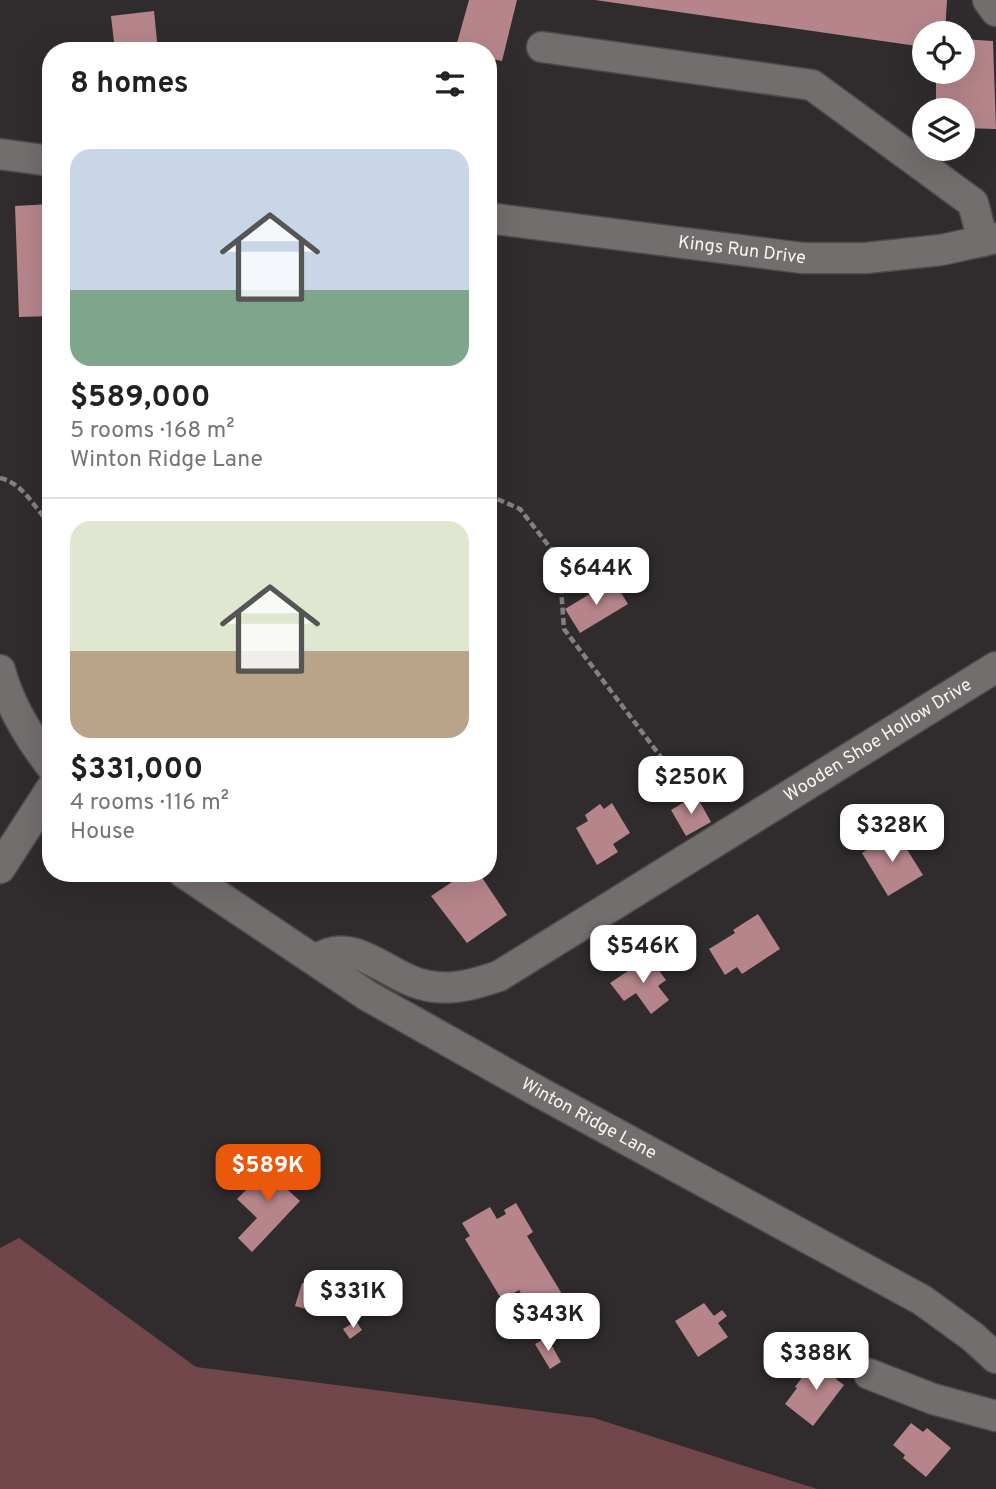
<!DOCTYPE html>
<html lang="en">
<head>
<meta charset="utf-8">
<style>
  :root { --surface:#fff; --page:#f6f6f6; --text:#202124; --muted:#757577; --line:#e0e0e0; --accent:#ea580c }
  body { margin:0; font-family:Overpass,sans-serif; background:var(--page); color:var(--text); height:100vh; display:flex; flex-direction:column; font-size:26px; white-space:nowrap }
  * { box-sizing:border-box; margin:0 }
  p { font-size:23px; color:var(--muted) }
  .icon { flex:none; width:38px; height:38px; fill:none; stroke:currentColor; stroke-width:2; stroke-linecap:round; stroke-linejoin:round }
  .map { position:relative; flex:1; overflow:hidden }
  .details { position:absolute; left:42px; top:42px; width:455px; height:840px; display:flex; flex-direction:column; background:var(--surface); border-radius:28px; box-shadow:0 7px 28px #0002 }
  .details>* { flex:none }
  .buttons { position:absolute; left:912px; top:21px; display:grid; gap:14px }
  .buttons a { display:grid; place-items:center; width:63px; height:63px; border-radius:50%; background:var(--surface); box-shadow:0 7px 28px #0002; font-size:35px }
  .price { position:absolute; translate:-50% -60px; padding:0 16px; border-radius:14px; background:#fff; color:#222; font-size:23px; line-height:46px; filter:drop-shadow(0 2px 4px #0008) }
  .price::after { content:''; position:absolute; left:50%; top:42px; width:21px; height:16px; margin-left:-10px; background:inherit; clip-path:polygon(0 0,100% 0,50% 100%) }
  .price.current { background:var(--accent); color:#fff }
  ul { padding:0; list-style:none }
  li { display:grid; align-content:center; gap:14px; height:371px; padding:0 28px }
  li+li { border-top:2px solid var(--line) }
  li span { display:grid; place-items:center; height:217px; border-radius:21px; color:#555 }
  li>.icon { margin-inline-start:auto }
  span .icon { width:126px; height:126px; fill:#fffc; stroke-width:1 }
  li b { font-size:30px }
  h2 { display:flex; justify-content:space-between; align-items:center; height:84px; padding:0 28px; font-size:30px }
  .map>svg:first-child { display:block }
  .forest { fill:#72474c }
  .building { fill:#b5858b }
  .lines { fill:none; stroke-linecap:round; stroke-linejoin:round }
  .minor-casing { stroke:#4e4b4b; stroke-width:33 }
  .path { stroke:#848081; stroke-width:4.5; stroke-dasharray:7 3.5; stroke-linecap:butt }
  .minor { stroke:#726e6e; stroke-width:30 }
  .labels { text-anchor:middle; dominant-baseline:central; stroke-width:7; stroke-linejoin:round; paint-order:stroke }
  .street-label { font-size:18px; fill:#f7f4f4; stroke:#171515 }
</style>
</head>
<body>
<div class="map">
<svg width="996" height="1489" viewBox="0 0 996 1489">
  <rect width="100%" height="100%" fill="#302c2d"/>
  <path class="forest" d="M19,1238L196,1367L594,1418L817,1489H0V1248Z"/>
  <g class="building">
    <path d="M469,0H517L502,61L488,58V51L455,50Z"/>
    <path d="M595,0H947L945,33H924V47Z"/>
    <path d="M154,11L158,51H115L111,16Z"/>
    <path d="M962,39L993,41L996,129L962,128V110H936V72H962Z"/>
    <path d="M51,204V316L19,317L15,206Z"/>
    <path d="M613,580L628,604L580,633L565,609Z"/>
    <path d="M696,795L711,822L686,836L671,810Z"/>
    <path d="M612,803L630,833L613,844L618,852L597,865L576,828L588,821L585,815L600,804L604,809Z"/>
    <path d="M896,832L923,875L888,896L862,853Z"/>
    <path d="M471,873H479L507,915L467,943L431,896L458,878L460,880Z"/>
    <path d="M758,914L780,949L742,974L737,967L725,975L709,949L735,933L733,930Z"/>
    <path d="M649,957L666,980L658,986L669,1000L651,1014L636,993L624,1001L610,983Z"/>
    <path d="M283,1162L300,1178L288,1190L300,1201L252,1252L238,1238L257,1218L237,1199L252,1184L255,1187L268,1173L271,1175Z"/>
    <path d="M516,1203L533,1232L527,1236L562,1294L532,1312L519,1290L502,1300L465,1239L470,1236L462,1223L490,1207L497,1219L506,1214L504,1210Z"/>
    <path d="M302,1283L354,1298L350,1312L330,1306L327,1315L295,1306Z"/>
    <path d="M704,1303L714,1316L722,1310L727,1316L718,1323L728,1337L698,1357L675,1321Z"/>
    <path d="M356,1321L362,1330L350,1339L343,1329Z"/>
    <path d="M547,1337L561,1362L550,1369L535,1344Z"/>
    <path d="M828,1360L842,1371L836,1379L844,1385L813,1426L785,1404L797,1388L795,1387L814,1361L822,1368Z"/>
    <path d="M911,1423L923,1432L927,1428L951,1448L926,1477L903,1458L905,1455L893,1445Z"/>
  </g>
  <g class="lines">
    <defs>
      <g id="minor">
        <path d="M988,0L996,11"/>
        <path d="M542,47L812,85L973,203L983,241"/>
        <path d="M0,154L51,161"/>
        <path id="s1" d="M488,218L802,258H866L941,250L996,238"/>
        <path d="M0,670C9,705 29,737 51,766"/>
        <path d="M0,868L51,789"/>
        <path id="s2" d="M184,873L368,996L539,1092L922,1300L973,1337L996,1358"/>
        <path id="s3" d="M316,960C352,934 386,975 420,984C447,992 473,985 499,976L996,667"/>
        <path d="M869,1374L933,1399L996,1416"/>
      </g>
    </defs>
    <use href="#minor" class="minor-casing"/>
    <g class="path">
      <path d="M0,478C25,484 33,508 51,524"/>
      <path d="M488,495L520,509L559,559L564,629L664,761"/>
    </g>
    <use href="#minor" class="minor"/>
  </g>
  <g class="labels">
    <g class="street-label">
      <text stroke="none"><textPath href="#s1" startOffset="256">Kings Run Drive</textPath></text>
      <text stroke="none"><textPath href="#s3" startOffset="640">Wooden Shoe Hollow Drive</textPath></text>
      <text stroke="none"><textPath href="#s2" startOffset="474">Winton Ridge Lane</textPath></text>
    </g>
  </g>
</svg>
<div class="buttons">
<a><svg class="icon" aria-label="locate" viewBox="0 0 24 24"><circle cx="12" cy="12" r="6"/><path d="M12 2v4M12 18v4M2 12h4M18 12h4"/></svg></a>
<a><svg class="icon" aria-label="layers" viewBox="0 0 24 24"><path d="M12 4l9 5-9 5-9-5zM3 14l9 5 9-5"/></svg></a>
</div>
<b class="price" style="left:596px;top:607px">$644K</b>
<b class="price" style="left:691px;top:816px">$250K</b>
<b class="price" style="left:892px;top:864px">$328K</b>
<b class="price" style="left:643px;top:985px">$546K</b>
<b class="price current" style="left:268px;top:1204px">$589K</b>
<b class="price" style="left:353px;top:1330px">$331K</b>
<b class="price" style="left:548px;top:1353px">$343K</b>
<b class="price" style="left:816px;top:1392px">$388K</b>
<section class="details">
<h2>8 homes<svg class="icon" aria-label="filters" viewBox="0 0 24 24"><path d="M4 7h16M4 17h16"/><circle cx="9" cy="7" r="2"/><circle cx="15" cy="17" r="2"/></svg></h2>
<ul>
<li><span style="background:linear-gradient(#c9d6e8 65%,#7fa58c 0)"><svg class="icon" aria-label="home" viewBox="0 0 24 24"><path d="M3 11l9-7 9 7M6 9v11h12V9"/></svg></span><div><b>$589,000</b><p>5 rooms · 168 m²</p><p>Winton Ridge Lane</p></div></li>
<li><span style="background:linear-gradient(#dfe7d0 60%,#b9a48a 0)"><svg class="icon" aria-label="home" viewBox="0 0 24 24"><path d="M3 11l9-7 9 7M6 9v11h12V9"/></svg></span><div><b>$331,000</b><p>4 rooms · 116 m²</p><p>House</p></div></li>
</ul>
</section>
</div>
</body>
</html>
